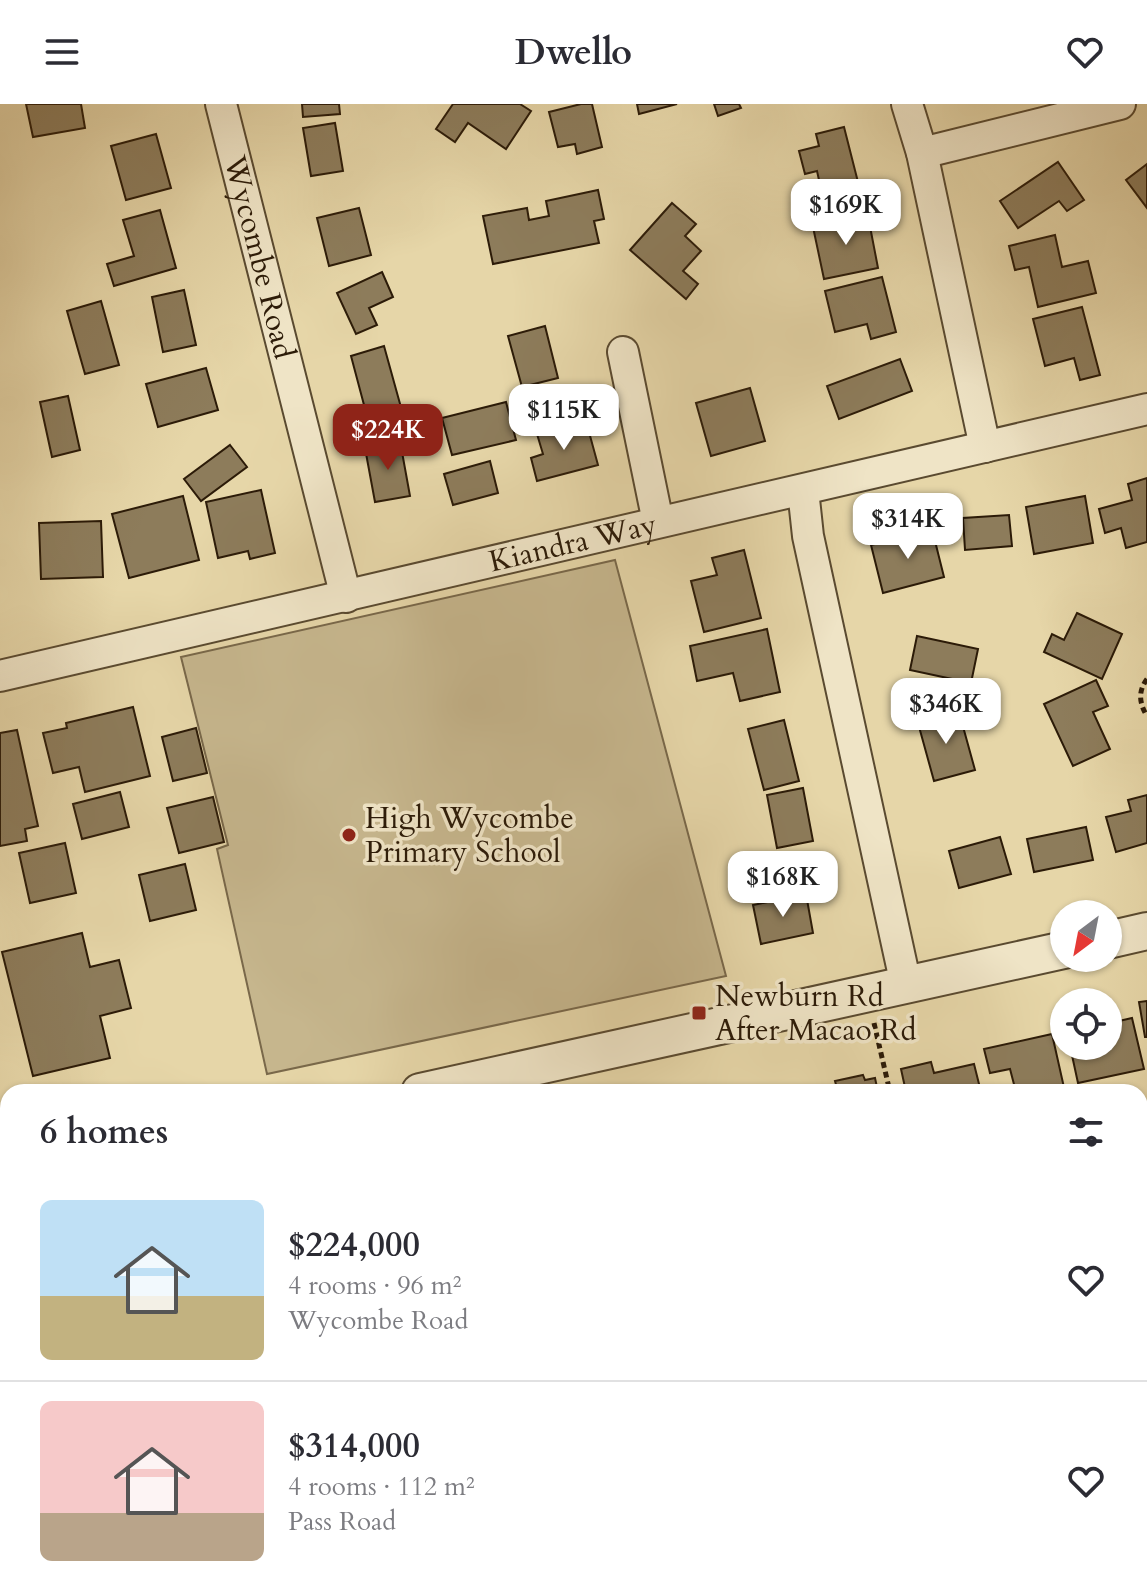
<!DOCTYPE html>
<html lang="en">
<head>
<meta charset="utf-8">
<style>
  :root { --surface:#fff; --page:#f7f7f7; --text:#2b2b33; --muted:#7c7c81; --line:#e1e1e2; --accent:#8f2418 }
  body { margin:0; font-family:Cardo,serif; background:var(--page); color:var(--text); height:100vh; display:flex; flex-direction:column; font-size:30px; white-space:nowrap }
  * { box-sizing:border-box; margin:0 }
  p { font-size:26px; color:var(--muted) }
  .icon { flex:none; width:44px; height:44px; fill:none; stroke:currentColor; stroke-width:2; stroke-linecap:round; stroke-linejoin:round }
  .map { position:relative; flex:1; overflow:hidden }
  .side { position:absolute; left:0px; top:980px; width:1148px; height:512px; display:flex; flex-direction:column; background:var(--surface); border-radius:24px 24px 0 0; box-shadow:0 2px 6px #0004 }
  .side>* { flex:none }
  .needle { width:52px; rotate:212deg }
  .fabs { position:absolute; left:1050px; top:796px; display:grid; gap:16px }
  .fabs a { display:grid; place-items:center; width:72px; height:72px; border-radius:50%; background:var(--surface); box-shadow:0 2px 6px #0004; font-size:40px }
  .price { position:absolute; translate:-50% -68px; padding:0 18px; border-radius:16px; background:#fff; color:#222; font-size:26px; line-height:52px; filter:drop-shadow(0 2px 4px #0008) }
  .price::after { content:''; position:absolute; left:50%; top:48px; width:24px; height:18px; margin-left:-12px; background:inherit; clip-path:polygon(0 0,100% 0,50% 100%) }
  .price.selected { background:var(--accent); color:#fff }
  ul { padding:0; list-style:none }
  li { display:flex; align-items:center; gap:24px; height:200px; padding:0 40px }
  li+li { border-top:2px solid var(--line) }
  li span { display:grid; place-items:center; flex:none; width:224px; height:160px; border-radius:12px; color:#555 }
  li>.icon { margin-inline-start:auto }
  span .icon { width:96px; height:96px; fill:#fffc; stroke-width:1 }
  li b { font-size:34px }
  h2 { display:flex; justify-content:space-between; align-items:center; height:96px; padding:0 40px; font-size:34px }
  header { display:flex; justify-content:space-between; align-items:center; height:104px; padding:0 40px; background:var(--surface); font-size:36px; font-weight:700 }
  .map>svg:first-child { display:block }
  .green { fill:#c6b68d; stroke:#79684a; stroke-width:2 }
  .building { fill:#8d7c5b; stroke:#2c1b08; stroke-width:2 }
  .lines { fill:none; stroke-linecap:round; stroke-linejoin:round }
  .minor-casing { stroke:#5a4a30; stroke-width:34 }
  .tertiary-casing { stroke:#5a4a30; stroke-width:40 }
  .path { stroke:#2c1b08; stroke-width:5; stroke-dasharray:6 4; stroke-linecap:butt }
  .minor { stroke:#efe4c6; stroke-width:30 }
  .tertiary { stroke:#efe4c6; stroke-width:36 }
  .poi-dot { fill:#8f2418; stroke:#efe4c6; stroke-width:3 }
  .labels { text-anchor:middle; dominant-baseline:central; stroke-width:7; stroke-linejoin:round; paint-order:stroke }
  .street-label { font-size:30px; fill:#2c1b08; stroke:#efe4c6 }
  .poi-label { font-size:30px; fill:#2c1b08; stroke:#efe4c6; text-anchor:start }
</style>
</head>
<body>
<header><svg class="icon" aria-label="menu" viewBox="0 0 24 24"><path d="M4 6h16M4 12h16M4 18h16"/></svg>Dwello<svg class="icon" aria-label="heart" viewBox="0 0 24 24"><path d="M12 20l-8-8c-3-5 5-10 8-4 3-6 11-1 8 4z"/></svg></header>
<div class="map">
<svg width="1147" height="1492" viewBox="0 0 1147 1492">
  <rect width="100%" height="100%" fill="#e6d6a8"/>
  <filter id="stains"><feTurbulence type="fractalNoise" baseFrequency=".0025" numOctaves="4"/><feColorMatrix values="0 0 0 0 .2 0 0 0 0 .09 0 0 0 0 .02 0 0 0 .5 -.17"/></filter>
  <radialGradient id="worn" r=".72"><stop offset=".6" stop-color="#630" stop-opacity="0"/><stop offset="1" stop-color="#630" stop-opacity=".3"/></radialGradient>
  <path class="green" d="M615,456L726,872L267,970L217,745L228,741L181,553Z"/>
  <g class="building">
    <path d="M26,0H81L85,24L33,33Z"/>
    <path d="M302,0H339L340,10L303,13Z"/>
    <path d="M453,0H520L531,7L506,45L468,19L455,38L436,25Z"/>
    <path d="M581,0H592L602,43L577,50L575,40L558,43L549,8Z"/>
    <path d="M637,0H677L639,10Z"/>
    <path d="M714,0H739L741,4L718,12Z"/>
    <path d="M335,19L343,67L311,72L303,24Z"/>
    <path d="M844,23L860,86L823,94L817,67L805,70L799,47L819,42L816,30Z"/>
    <path d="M156,30L171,84L126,96L111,42Z"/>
    <path d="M1058,58L1084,96L1067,107L1059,97L1018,124L1000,97Z"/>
    <path d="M1147,60V104L1126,76Z"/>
    <path d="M598,86L604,115L594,117L599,139L493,160L483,112L527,104L529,116L549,112L546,97Z"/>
    <path d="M672,99L696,120L685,132L701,147L683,167L698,180L686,195L630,146Z"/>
    <path d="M359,104L371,151L329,162L317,114Z"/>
    <path d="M160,106L176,164L114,182L107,160L134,152L123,116Z"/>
    <path d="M868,112L878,164L824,175L813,123Z"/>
    <path d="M1055,131L1062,163L1088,157L1096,189L1038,203L1029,163L1015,166L1009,142Z"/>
    <path d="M382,168L393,193L369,204L377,221L356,230L337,189Z"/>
    <path d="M882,173L896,228L871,235L867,220L835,228L825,187Z"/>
    <path d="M184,186L196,241L163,248L152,193Z"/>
    <path d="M101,197L119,261L85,270L67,207Z"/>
    <path d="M1082,203L1100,271L1080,276L1074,254L1045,262L1033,215Z"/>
    <path d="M545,222L558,274L522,283L508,232Z"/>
    <path d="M384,242L402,307L368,316L351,252Z"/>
    <path d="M900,255L912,287L839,315L827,282Z"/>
    <path d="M206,264L218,306L158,323L146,280Z"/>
    <path d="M750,284L765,337L711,352L696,299Z"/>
    <path d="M68,292L80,346L52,353L40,298Z"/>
    <path d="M506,298L516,336L452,351L442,314Z"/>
    <path d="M586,317L598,361L537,377L531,354L543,350L537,330Z"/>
    <path d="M400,337L410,392L375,398L365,344Z"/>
    <path d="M230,341L247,363L201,397L184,375Z"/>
    <path d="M490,357L498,389L453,401L444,370Z"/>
    <path d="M1147,374V438L1126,444L1121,424L1105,429L1099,405L1132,396L1128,380Z"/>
    <path d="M261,386L275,449L250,455L248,447L218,454L206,398Z"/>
    <path d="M183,392L199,456L129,474L112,410Z"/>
    <path d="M1085,392L1093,439L1034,450L1026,403Z"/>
    <path d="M1009,411L1012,442L965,446L963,414Z"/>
    <path d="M101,417L103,473L41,475L39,419Z"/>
    <path d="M932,425L944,473L883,489L871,441Z"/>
    <path d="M744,446L761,514L704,528L691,477L717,471L712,454Z"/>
    <path d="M1077,509L1122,530L1102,575L1044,548L1052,530L1064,536Z"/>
    <path d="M767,525L780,588L740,597L733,569L697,577L690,542Z"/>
    <path d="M917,532L978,545L971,579L910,566Z"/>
    <path d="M1096,576L1108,602L1093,608L1110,645L1073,662L1044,600Z"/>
    <path d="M133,603L150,672L85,688L79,663L53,669L43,629L67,624L66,619Z"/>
    <path d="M959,608L975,666L934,677L918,619Z"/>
    <path d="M784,616L799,677L764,686L748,625Z"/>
    <path d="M196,624L207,669L173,677L162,633Z"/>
    <path d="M17,626L38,722L25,725L27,737L0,742V629Z"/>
    <path d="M803,684L813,737L777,744L767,691Z"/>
    <path d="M120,688L129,723L82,735L73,700Z"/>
    <path d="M1147,691V739L1116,748L1106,713L1131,707L1128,696Z"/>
    <path d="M213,693L224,738L179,749L167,704Z"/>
    <path d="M1086,723L1093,756L1034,768L1027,735Z"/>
    <path d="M1000,733L1011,770L959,784L949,747Z"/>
    <path d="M65,739L76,789L30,799L19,749Z"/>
    <path d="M185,760L196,806L150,817L139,771Z"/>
    <path d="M806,790L813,829L761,840L753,801Z"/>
    <path d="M82,829L90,863L119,856L131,904L100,912L110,954L33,972L2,848Z"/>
    <path d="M1147,897V933H1145L1139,898Z"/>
    <path d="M1118,912L1119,917L1132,914L1144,965L1078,979L1070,942H1108V914Z"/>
    <path d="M1052,930L1065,988H1016L1010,965L990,969L984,945Z"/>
    <path d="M931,958L934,969L974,960L981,988H906L901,965Z"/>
    <path d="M863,971L865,976L875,974L878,988H838L835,977Z"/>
    <path d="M1147,1020V1071L1140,1066V1054L1144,1049L1140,1047L1142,1040L1140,1030Z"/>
    <path d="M1147,1103V1171L1140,1173V1105Z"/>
    <path d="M8,1178V1222L0,1224V1180Z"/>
    <path d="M1147,1199V1231L1142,1233L1140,1201Z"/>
    <path d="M8,1401V1444L0,1446V1403Z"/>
    <path d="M1147,1456V1491L1145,1492H1081L1079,1484H1140V1457Z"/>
    <path d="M455,1484H478L480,1490L503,1485L505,1492H457Z"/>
    <path d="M530,1484H573L575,1492H532Z"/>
    <path d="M734,1484H786L788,1492H735Z"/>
    <path d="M871,1484H896L898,1492H873Z"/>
    <path d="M926,1484H954L956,1492H928Z"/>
  </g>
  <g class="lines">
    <defs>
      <g id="minor">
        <path id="s1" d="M221,0L346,493"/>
        <path d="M907,0L922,49L985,343"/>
        <path d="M922,49L1120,0"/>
        <path d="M623,248L658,418"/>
        <path d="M803,386L808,432L906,881"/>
        <path id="s2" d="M0,572L1147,305"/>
        <path d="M639,1484L641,1492"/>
        <path d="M1014,1484L1016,1492"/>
        <path d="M188,1492L222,1484"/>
      </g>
      <g id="tertiary">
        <path d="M1108,836L1147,827"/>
        <path d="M420,988L1064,846"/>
        <path d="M0,1084L8,1082"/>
      </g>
    </defs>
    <use href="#minor" class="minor-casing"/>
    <use href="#tertiary" class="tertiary-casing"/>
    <g class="path">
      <path d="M1147,575C1138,587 1139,599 1147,612"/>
      <path d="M874,919L890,988"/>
    </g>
    <use href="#minor" class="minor"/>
    <use href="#tertiary" class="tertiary"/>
  </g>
  <g class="poi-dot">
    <circle cx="349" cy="731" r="8"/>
    <rect x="691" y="901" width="16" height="16" rx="4"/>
  </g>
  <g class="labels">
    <g class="street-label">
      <text stroke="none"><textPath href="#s1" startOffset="158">Wycombe Road</textPath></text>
      <text stroke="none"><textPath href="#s2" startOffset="588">Kiandra Way</textPath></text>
    </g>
    <g class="poi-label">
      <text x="365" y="714">High Wycombe<tspan x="365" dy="34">Primary School</tspan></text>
      <text x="715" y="892">Newburn Rd<tspan x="715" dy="34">After Macao Rd</tspan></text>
    </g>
  </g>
  <rect width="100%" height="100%" filter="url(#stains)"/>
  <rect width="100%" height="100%" fill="url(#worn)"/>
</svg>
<div class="fabs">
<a><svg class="needle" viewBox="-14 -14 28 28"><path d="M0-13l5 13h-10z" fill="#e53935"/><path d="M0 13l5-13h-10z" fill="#7c7c81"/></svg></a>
<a><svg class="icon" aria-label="locate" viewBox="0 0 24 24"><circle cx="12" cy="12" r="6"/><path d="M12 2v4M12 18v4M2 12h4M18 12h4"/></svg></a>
</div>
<b class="price" style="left:846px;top:143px">$169K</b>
<b class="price" style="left:564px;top:348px">$115K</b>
<b class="price selected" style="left:388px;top:368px">$224K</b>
<b class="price" style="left:908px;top:457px">$314K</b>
<b class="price" style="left:946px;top:642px">$346K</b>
<b class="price" style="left:783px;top:815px">$168K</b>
<section class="side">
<h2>6 homes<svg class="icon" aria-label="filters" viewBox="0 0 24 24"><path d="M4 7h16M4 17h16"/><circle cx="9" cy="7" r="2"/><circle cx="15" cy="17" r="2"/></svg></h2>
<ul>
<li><span style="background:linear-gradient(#bfe0f5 60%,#c2b280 0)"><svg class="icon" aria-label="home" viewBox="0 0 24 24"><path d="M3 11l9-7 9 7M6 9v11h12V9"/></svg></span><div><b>$224,000</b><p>4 rooms · 96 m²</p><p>Wycombe Road</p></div><svg class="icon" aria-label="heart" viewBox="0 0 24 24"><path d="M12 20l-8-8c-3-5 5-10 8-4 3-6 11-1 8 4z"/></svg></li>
<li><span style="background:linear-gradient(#f6c9c9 70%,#b9a48a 0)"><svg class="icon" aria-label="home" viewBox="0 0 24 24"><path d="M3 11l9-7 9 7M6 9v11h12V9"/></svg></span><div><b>$314,000</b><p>4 rooms · 112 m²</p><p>Pass Road</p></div><svg class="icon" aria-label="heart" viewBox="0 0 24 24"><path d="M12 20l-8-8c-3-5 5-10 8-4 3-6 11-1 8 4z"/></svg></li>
</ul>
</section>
</div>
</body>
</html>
